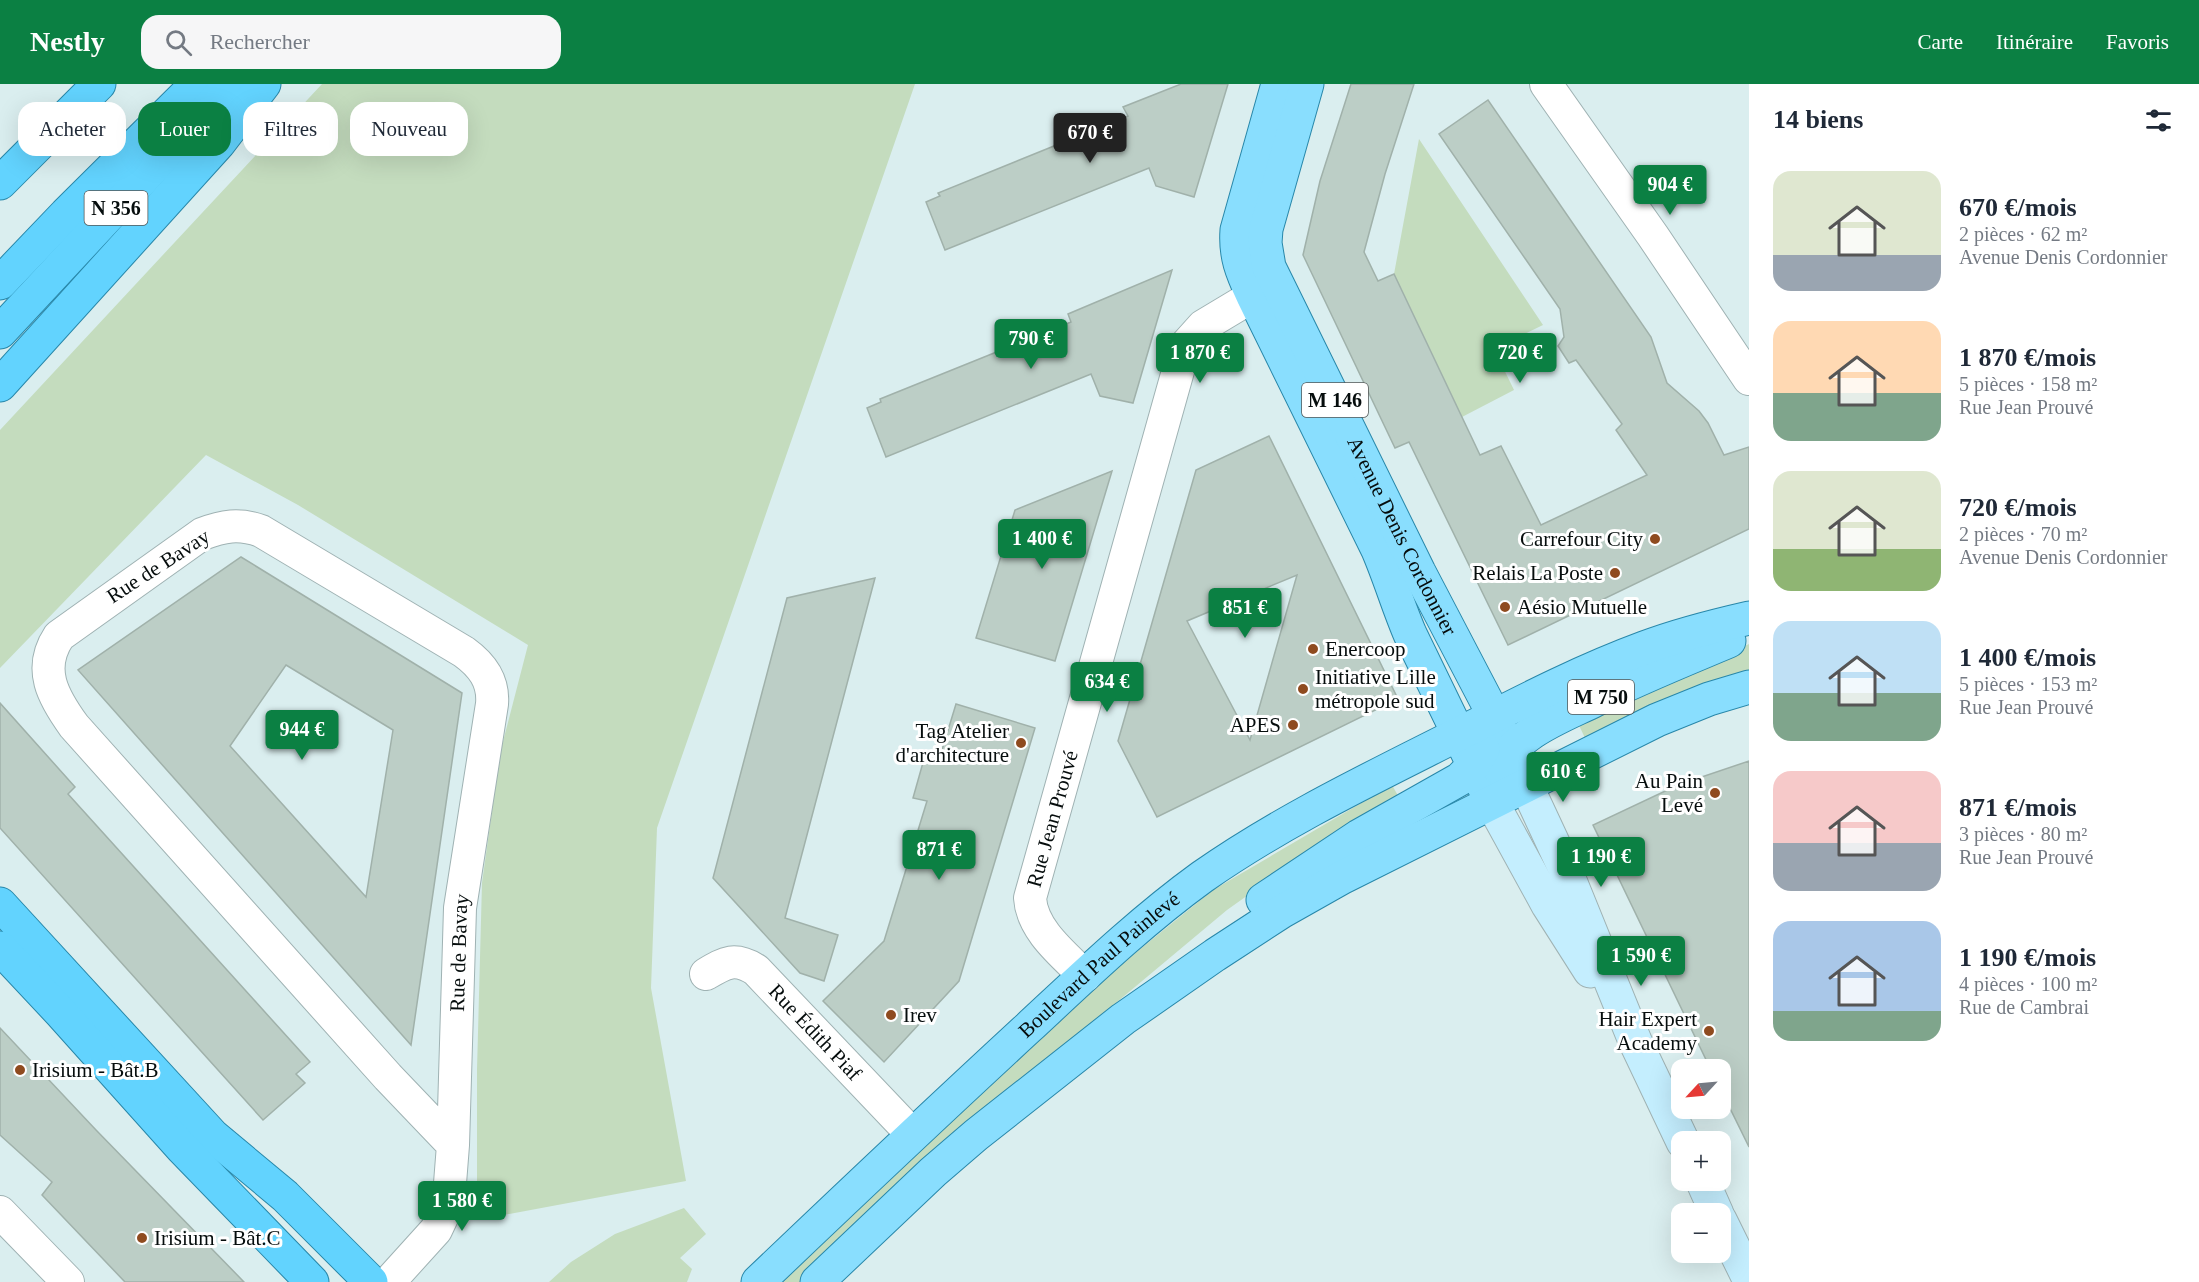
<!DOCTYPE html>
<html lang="fr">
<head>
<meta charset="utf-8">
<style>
  :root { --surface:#fff; --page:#f6f6f7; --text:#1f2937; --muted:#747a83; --accent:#0b8043 }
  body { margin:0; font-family:"Times New Roman",serif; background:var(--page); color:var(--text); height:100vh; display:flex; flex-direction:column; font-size:22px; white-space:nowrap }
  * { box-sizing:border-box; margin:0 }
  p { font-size:20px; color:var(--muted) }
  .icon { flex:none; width:33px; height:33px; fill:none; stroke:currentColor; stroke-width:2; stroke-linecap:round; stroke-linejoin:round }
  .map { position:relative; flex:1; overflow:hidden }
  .sheet { display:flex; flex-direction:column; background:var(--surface); width:450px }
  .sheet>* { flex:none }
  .hud { position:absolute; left:18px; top:18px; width:570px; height:54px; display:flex; gap:12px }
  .needle { width:39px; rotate:244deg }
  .buttons { position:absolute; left:1671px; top:975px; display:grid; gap:12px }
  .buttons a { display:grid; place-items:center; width:60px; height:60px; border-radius:12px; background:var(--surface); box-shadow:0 6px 24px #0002; font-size:30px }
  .price { position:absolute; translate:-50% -51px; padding:0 14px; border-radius:6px; background:var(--accent); color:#fff; font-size:20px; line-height:39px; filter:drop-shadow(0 2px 3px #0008) }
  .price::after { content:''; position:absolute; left:50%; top:36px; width:18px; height:14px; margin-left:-9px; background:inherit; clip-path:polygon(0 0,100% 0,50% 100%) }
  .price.selected { background:#222; color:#fff }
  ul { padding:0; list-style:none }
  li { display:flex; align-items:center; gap:18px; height:150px; padding:0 24px }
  li span { display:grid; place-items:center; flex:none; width:168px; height:120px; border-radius:18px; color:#555 }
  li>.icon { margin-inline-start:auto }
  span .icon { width:72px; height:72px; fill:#fffc; stroke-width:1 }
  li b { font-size:26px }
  h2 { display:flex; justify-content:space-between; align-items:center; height:72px; padding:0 24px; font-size:26px }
  .chip { padding:0 21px; border-radius:18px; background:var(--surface); box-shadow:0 6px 24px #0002; font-size:21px; line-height:54px }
  .chip.selected { background:var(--accent); color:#fff }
  header { display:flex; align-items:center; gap:36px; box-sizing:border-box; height:84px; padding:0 30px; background:var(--accent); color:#fff }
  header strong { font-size:28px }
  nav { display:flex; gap:33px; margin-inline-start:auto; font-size:21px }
  .search { width:420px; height:54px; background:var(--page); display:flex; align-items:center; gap:15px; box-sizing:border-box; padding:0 21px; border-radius:18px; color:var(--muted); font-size:22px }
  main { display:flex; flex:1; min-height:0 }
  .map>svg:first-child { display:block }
  .green { fill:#c4dcbe }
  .building { fill:#bccec6; stroke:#a0b1aa; stroke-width:1.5; fill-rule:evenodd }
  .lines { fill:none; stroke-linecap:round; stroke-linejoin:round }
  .minor-casing { stroke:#9fb2b3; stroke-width:34 }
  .secondary-casing { stroke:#9fb2b3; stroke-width:35 }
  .primary-casing { stroke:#2887a9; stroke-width:35 }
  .trunk-casing { stroke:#2887a9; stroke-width:35 }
  .minor { stroke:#fff; stroke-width:32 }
  .secondary { stroke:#c4eefe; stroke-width:33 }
  .primary { stroke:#89defe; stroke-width:33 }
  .trunk { stroke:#62d3fe; stroke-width:33 }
  .poi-dot { fill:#8f4b1f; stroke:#fff; stroke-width:2 }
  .labels { text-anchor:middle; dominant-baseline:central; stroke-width:6; stroke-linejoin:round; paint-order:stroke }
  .shield { fill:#fff; stroke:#515656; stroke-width:1.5 }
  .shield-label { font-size:20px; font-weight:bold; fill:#060d0d }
  .street-label { font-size:21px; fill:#060d0d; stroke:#fff }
  .poi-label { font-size:21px; fill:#060d0d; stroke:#fff; text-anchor:end }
</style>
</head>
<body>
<header>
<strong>Nestly</strong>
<div class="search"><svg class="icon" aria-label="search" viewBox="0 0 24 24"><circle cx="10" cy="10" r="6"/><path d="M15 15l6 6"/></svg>Rechercher</div>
<nav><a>Carte</a><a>Itinéraire</a><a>Favoris</a></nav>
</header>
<main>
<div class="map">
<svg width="1749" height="1198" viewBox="0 0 1749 1198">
  <rect width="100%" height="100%" fill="#daeeef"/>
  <g class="green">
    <path d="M322,0H915L657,744L651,904L686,1097L477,1136V986L482,799L500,669L528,561L298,421L206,371L0,584V346Z"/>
    <path d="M1419,55L1543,241L1494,265L1514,306L1462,333L1394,190Z"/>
    <path d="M1749,560V589L1585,654L1577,637Z"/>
    <path d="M1392,701L1401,717L1265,799L1227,826L934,1071L800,1198H781L1097,900L1213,806Z"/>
    <path d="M684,1124L706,1150L680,1174L692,1185L687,1198H549L571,1178L615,1150Z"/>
  </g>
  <g class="building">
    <path d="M1181,0H1228L1194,113L1156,102L1149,84L945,166L926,118L940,112L938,109L1128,32L1123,23Z"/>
    <path d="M1351,0H1414L1385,90L1364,168L1378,197L1394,190L1480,371L1501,362L1541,441L1647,391L1616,346L1622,340L1576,276L1569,279L1558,262L1564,253L1560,225L1439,50L1488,16L1651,253L1667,299L1699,327L1708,339L1724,371L1749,363V445L1508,561L1409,358L1395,364L1303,171L1320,97Z"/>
    <path d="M1172,186L1133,319L1100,312L1091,290L886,373L867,324L881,318L880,315L1071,238L1068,230Z"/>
    <path d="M1269,352L1398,615L1157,733L1118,657L1196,386ZM1297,491L1250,656L1187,537Z"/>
    <path d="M1112,387L1055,577L976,554L1015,426Z"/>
    <path d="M241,473L462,609L411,961L78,586ZM286,581L393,646L366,813L230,662Z"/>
    <path d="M875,494L785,834L838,851L824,897L800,889L713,794L787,514Z"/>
    <path d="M0,619L75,703L68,710L310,978L296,990L305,999L263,1036L0,744Z"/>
    <path d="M956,620L1035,644L959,897L884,978L823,917L884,857L927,717L913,714L924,675L938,679Z"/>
    <path d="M1749,677V1063L1720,1004V986H1711L1593,741L1678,701Z"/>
    <path d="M0,944L96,1046L244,1198H125L42,1111L52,1098L0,1051Z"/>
  </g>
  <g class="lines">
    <defs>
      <g id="minor">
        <path d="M1546,0L1653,152L1749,295"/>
        <path id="s1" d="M706,890C726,878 735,873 756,886L912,1050"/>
        <path id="s2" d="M1085,892C1063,870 1032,846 1030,814L1185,262L1203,242L1253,212"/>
        <path d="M0,1128L68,1198"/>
        <path id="s3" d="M389,1198L436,1146L444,1129L449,1112L453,1061L460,824L492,620C494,597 482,581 464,568L261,447C239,439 223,442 202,450L59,552C37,585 53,613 74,642L388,993L453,1061"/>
      </g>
      <g id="secondary">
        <path d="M1526,701L1566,787L1635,957L1683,1058"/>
        <path d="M1491,717L1548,821L1590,887"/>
        <path d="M1702,1096L1717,1130"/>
        <path d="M1720,1136L1749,1195"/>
      </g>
      <g id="primary">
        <path d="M1278,0L1237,146C1235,172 1242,188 1253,212L1378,466C1390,494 1398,522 1410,550L1491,717"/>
        <path id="s4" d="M1307,0L1266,145L1265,159L1269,183L1419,488L1487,618L1526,701"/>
        <path d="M1499,684C1517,648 1561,633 1595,616C1639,594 1684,576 1729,557"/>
        <path d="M1263,816L1359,752L1460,695L1473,682L1483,665"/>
        <path id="s5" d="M758,1198C847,1113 937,1028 1028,944C1084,892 1140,838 1202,793C1282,737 1370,695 1457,651C1518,620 1579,588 1644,564C1678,551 1714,542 1749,534"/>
        <path d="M817,1198L933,1088L976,1051L1123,935L1215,871L1281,828L1343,793L1657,636L1709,615L1749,603"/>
      </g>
      <g id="trunk">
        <path d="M0,99L99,0"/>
        <path d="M0,199L66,130L197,0"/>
        <path d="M0,248L231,0"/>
        <path d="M0,301L219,59L264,0"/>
        <path d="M0,820L213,1052L285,1112L371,1198"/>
        <path d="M0,864L61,929L182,1064L312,1198"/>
      </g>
    </defs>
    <use href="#minor" class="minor-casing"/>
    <use href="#secondary" class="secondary-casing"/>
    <use href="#primary" class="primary-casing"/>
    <use href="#trunk" class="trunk-casing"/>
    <use href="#minor" class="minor"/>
    <use href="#secondary" class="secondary"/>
    <use href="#primary" class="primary"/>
    <use href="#trunk" class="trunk"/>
  </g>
  <g class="poi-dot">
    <circle cx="1655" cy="455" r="6"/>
    <circle cx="1615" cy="489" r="6"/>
    <circle cx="1505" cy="523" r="6"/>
    <circle cx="1313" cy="565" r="6"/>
    <circle cx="1303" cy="605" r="6"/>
    <circle cx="1293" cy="641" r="6"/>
    <circle cx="1021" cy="659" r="6"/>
    <circle cx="1715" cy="709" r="6"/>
    <circle cx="891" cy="931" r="6"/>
    <circle cx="1709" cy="947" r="6"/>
    <circle cx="20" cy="986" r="6"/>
    <circle cx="142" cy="1154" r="6"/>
  </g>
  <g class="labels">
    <g class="shield">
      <rect x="84.5" y="107" width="63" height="34" rx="4.5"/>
      <rect x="1302" y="299" width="66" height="34" rx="4.5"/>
      <rect x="1568" y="596" width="66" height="34" rx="4.5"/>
    </g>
    <g class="shield-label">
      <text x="116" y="124">N 356</text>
      <text x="1335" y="316">M 146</text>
      <text x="1601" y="613">M 750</text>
    </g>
    <g class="street-label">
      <text stroke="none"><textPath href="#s4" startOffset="489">Avenue Denis Cordonnier</textPath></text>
      <text transform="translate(158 482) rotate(-33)">Rue de Bavay</text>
      <text stroke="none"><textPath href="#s2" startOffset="180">Rue Jean Prouvé</textPath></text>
      <text stroke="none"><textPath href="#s3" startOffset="350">Rue de Bavay</textPath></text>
      <text stroke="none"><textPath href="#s5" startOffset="466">Boulevard Paul Painlevé</textPath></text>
      <text stroke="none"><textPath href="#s1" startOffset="140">Rue Édith Piaf</textPath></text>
    </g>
    <g class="poi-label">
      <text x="1643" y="455">Carrefour City</text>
      <text x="1603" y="489">Relais La Poste</text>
      <text x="1517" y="523" text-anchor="start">Aésio Mutuelle</text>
      <text x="1325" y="565" text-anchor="start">Enercoop</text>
      <text x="1315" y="593" text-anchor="start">Initiative Lille<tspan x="1315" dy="24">métropole sud</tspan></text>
      <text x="1281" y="641">APES</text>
      <text x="1009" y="647">Tag Atelier<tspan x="1009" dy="24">d'architecture</tspan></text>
      <text x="1703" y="697">Au Pain<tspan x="1703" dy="24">Levé</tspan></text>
      <text x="903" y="931" text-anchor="start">Irev</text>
      <text x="1697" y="935">Hair Expert<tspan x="1697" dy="24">Academy</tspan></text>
      <text x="32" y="986" text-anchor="start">Irisium - Bât.B</text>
      <text x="154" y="1154" text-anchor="start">Irisium - Bât.C</text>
    </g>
  </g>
</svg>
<div class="buttons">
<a><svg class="needle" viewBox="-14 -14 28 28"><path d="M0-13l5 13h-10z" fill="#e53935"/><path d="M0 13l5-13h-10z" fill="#747a83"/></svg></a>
<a>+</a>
<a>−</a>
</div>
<b class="price selected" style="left:1090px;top:80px">670 €</b>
<b class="price" style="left:1670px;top:132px">904 €</b>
<b class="price" style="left:1031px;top:286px">790 €</b>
<b class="price" style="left:1200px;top:300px">1 870 €</b>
<b class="price" style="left:1520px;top:300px">720 €</b>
<b class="price" style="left:1042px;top:486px">1 400 €</b>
<b class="price" style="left:1245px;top:555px">851 €</b>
<b class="price" style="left:1107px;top:629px">634 €</b>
<b class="price" style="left:302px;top:677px">944 €</b>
<b class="price" style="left:1563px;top:719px">610 €</b>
<b class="price" style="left:939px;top:797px">871 €</b>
<b class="price" style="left:1601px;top:804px">1 190 €</b>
<b class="price" style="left:1641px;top:903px">1 590 €</b>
<b class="price" style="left:462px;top:1148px">1 580 €</b>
<div class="hud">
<a class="chip">Acheter</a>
<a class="chip selected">Louer</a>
<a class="chip">Filtres</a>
<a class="chip">Nouveau</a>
</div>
</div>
<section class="sheet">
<h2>14 biens<svg class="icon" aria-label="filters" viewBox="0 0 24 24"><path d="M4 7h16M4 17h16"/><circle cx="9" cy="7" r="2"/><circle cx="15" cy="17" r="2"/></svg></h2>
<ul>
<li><span style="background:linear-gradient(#dfe7d0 70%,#9aa5b1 0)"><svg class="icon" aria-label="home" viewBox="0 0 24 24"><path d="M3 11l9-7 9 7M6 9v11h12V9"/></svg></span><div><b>670 €/mois</b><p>2 pièces · 62 m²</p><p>Avenue Denis Cordonnier</p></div></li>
<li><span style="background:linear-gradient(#ffd9b3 60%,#7fa58c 0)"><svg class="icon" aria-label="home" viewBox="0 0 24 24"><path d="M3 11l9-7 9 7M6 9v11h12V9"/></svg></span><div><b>1 870 €/mois</b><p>5 pièces · 158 m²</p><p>Rue Jean Prouvé</p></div></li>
<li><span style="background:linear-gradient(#dfe7d0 65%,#8fb573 0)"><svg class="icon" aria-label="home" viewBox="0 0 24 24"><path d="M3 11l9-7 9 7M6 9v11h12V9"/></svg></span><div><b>720 €/mois</b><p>2 pièces · 70 m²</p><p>Avenue Denis Cordonnier</p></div></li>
<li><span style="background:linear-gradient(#bfe0f5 60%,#7fa58c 0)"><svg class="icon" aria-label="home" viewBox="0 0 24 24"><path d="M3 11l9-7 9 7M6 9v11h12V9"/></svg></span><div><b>1 400 €/mois</b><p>5 pièces · 153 m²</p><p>Rue Jean Prouvé</p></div></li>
<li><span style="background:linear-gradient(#f6c9c9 60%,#9aa5b1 0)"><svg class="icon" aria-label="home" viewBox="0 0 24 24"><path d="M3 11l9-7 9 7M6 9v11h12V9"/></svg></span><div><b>871 €/mois</b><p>3 pièces · 80 m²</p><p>Rue Jean Prouvé</p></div></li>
<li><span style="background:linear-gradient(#a9c7e8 75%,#7fa58c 0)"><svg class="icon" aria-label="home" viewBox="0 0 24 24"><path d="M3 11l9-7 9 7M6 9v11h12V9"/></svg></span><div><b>1 190 €/mois</b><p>4 pièces · 100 m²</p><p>Rue de Cambrai</p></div></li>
</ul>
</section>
</main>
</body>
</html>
